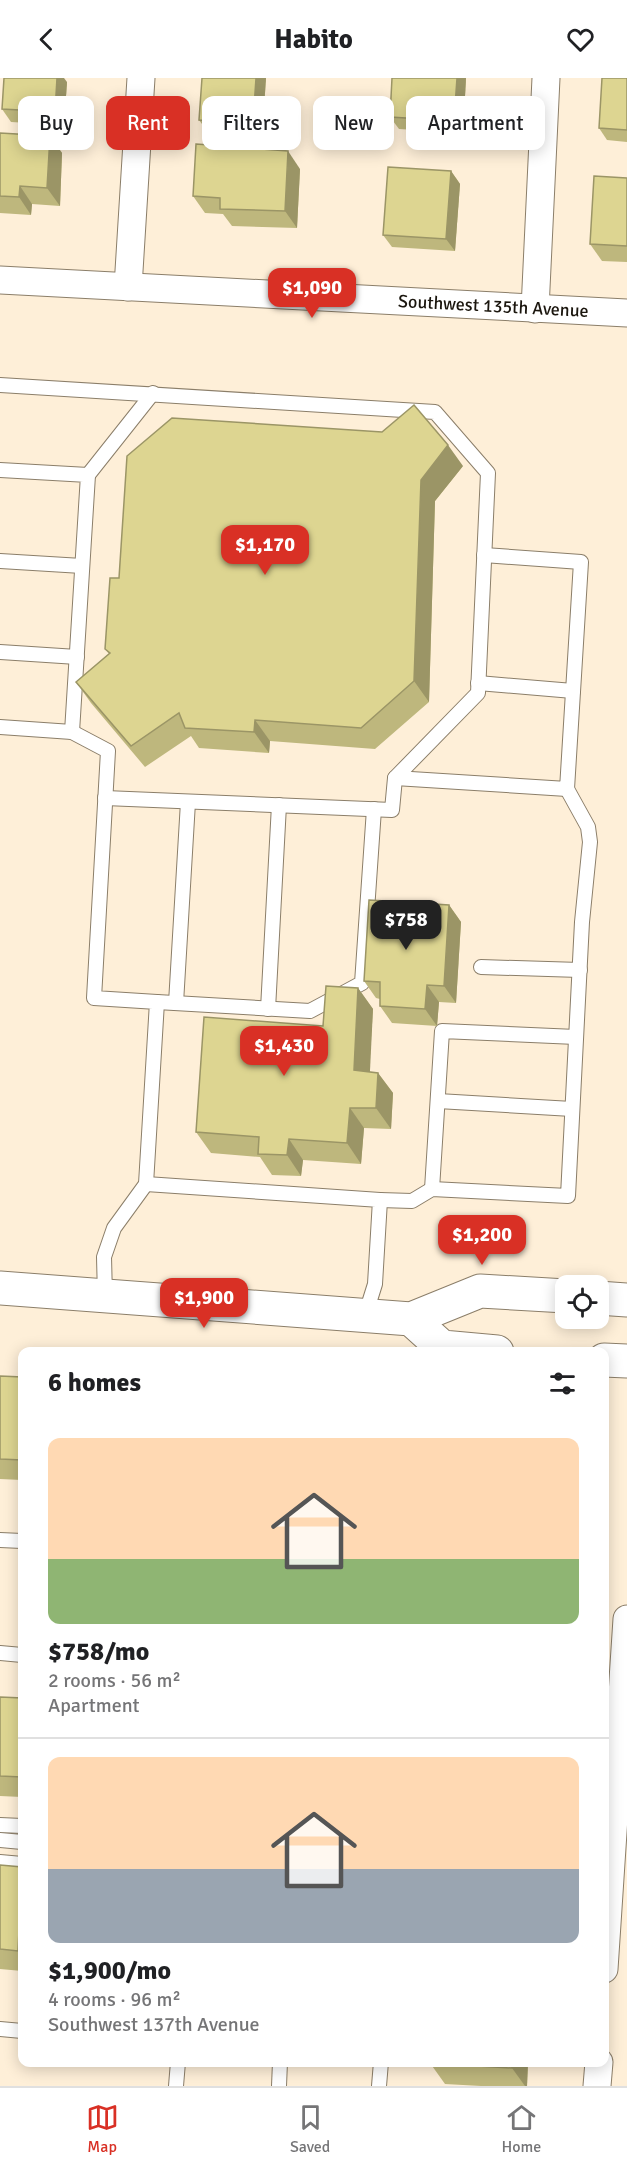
<!DOCTYPE html>
<html lang="en">
<head>
<meta charset="utf-8">
<style>
  :root { --surface:#fff; --page:#f6f6f6; --text:#202124; --muted:#757577; --line:#e0e0e0; --accent:#d93025 }
  body { margin:0; font-family:Signika,sans-serif; background:var(--page); color:var(--text); height:100vh; display:flex; flex-direction:column; font-size:22px; white-space:nowrap }
  * { box-sizing:border-box; margin:0 }
  p { font-size:20px; color:var(--muted) }
  .icon { flex:none; width:33px; height:33px; fill:none; stroke:currentColor; stroke-width:2; stroke-linecap:round; stroke-linejoin:round }
  .map { position:relative; flex:1; overflow:hidden }
  .panel { position:absolute; left:18px; top:1269px; width:591px; height:720px; display:flex; flex-direction:column; background:var(--surface); border-radius:12px; box-shadow:0 3px 15px #0003 }
  .panel>* { flex:none }
  .guide { position:absolute; left:18px; top:18px; width:591px; height:54px; display:flex; gap:12px }
  .buttons { position:absolute; left:555px; top:1197px; display:grid; gap:12px }
  .buttons a { display:grid; place-items:center; width:54px; height:54px; border-radius:12px; background:var(--surface); box-shadow:0 3px 15px #0003; font-size:30px }
  .price { position:absolute; translate:-50% -51px; padding:0 14px; border-radius:12px; background:var(--accent); color:#fff; font-size:20px; line-height:39px; filter:drop-shadow(0 2px 3px #0008) }
  .price::after { content:''; position:absolute; left:50%; top:36px; width:18px; height:14px; margin-left:-9px; background:inherit; clip-path:polygon(0 0,100% 0,50% 100%) }
  .price.selected { background:#222; color:#fff }
  ul { padding:0; list-style:none }
  li { display:grid; align-content:center; gap:12px; height:318px; padding:0 30px }
  li+li { border-top:2px solid var(--line) }
  li span { display:grid; place-items:center; height:186px; border-radius:12px; color:#555 }
  li>.icon { margin-inline-start:auto }
  span .icon { width:108px; height:108px; fill:#fffc; stroke-width:1 }
  li b { font-size:26px }
  h2 { display:flex; justify-content:space-between; align-items:center; height:72px; padding:0 30px; font-size:26px }
  .chip { padding:0 21px; border-radius:12px; background:var(--surface); box-shadow:0 3px 15px #0003; font-size:21px; line-height:54px }
  .chip.selected { background:var(--accent); color:#fff }
  header { display:flex; justify-content:space-between; align-items:center; height:78px; padding:0 30px; background:var(--surface); font-size:27px; font-weight:800 }
  .tab-bar { display:flex; justify-content:space-around; align-items:center; height:84px; border-top:2px solid var(--line); background:var(--surface); font-size:16px; color:var(--muted) }
  .tab-bar a { display:grid; justify-items:center; gap:3px }
  .tab-bar .selected { color:var(--accent) }
  .map>svg:first-child { display:block }
  .lines { fill:none; stroke-linecap:round; stroke-linejoin:round }
  .service-casing { stroke:#8b7e69; stroke-width:16 }
  .minor-casing { stroke:#8b7e69; stroke-width:29 }
  .secondary-casing { stroke:#8b7e69; stroke-width:35 }
  .service { stroke:#fff; stroke-width:14 }
  .minor { stroke:#fff; stroke-width:27 }
  .secondary { stroke:#fff; stroke-width:33 }
  .wall { fill:#beb77d }
  .shaded-wall { fill:#9b9566 }
  .building { fill:#ddd591; stroke:#9b9566; stroke-width:1.5 }
  .labels { text-anchor:middle; dominant-baseline:central; stroke-width:4.5; stroke-linejoin:round; paint-order:stroke }
  .street-label { font-size:18px; fill:#1b160e; stroke:#fefefe }
</style>
</head>
<body>
<header><svg class="icon" aria-label="back" viewBox="0 0 24 24"><path d="M15 5l-7 7 7 7"/></svg>Habito<svg class="icon" aria-label="heart" viewBox="0 0 24 24"><path d="M12 20l-8-8c-3-5 5-10 8-4 3-6 11-1 8 4z"/></svg></header>
<div class="map">
<svg width="627" height="2008" viewBox="0 0 627 2008">
  <rect width="100%" height="100%" fill="#feefd8"/>
  <g class="lines">
    <defs>
      <g id="service">
        <path d="M0,307L435,334L488,395L478,615L395,700L392,732L105,720"/>
        <path d="M0,392L88,397L72,654"/>
        <path d="M88,397L153,315"/>
        <path d="M0,483L82,488"/>
        <path d="M0,574L77,579"/>
        <path d="M478,605L573,613"/>
        <path d="M0,649L72,654L108,673L94,920L157,924L146,1106L114,1150L104,1179L105,1218"/>
        <path d="M395,700L567,711L581,484L484,477"/>
        <path d="M481,889L580,892"/>
        <path d="M157,924L310,933L362,905L374,731"/>
        <path d="M176,925L188,724"/>
        <path d="M268,931L279,727"/>
        <path d="M438,1023L572,1031"/>
        <path d="M146,1106L380,1122L375,1206L365,1238"/>
        <path d="M432,1111L442,953L576,959"/>
        <path d="M380,1122L412,1123L432,1111L568,1118L582,844L590,764L588,749L567,711"/>
        <path d="M0,1462L22,1463"/>
        <path d="M0,1575L22,1577"/>
        <path d="M0,1747L22,1748"/>
        <path d="M0,1762L22,1764"/>
        <path d="M0,1784L22,1786"/>
        <path d="M0,1951L22,1953"/>
        <path d="M176,2008L178,1984"/>
        <path d="M279,2008L280,1984"/>
        <path d="M379,2008L381,1984"/>
      </g>
      <g id="minor">
        <path id="s1" d="M0,202L627,235"/>
        <path d="M128,209L141,0"/>
        <path d="M535,231L546,0"/>
        <path d="M604,1891L627,1541"/>
        <path d="M597,2008L599,1984"/>
      </g>
      <g id="secondary">
        <path d="M0,1210L411,1241L480,1213L566,1218"/>
        <path d="M598,1220L627,1222"/>
        <path d="M411,1241L442,1269L497,1274"/>
        <path d="M604,1282L627,1283"/>
      </g>
    </defs>
    <use href="#service" class="service-casing"/>
    <use href="#minor" class="minor-casing"/>
    <use href="#secondary" class="secondary-casing"/>
    <use href="#service" class="service"/>
    <use href="#minor" class="minor"/>
    <use href="#secondary" class="secondary"/>
  </g>
  <g class="wall">
    <path d="M266,0L262,58L208,54L199,42Z"/>
    <path d="M466,0L463,55L399,51L390,39Z"/>
    <path d="M627,0V64L607,62L599,50Z"/>
    <path d="M67,4L64,47L11,44L2,31Z"/>
    <path d="M0,55L50,58L62,75L60,128L32,126L31,137L0,135Z"/>
    <path d="M300,91L297,150L232,148L223,136L205,135L193,118Z"/>
    <path d="M451,93L460,106L455,173L392,169L383,157Z"/>
    <path d="M627,100V184L602,183L590,166Z"/>
    <path d="M463,388L435,423L429,624L375,671L270,663L269,675L199,670L191,658L145,689L91,625L76,604L109,576L105,571L119,500Z"/>
    <path d="M449,827L461,844L456,925L439,924L437,948L392,945L380,928V921L376,920L364,903Z"/>
    <path d="M358,910L373,931L369,994L378,995L393,1015L391,1051L364,1050L361,1086L303,1082L301,1098L272,1097L260,1079L211,1075L196,1054L323,948Z"/>
    <path d="M0,1298L22,1299V1402L0,1401Z"/>
    <path d="M0,1619L22,1620V1719L0,1718Z"/>
    <path d="M0,1787L22,1789V1893L0,1891Z"/>
    <path d="M528,1984L527,2008H481L445,2006L430,1985Z"/>
  </g>
  <g class="shaded-wall">
    <path d="M56,0H64L67,4L64,47L55,34Z"/>
    <path d="M256,0H266L262,58L253,45Z"/>
    <path d="M457,0H466L463,55L454,43Z"/>
    <path d="M50,58L62,75L60,128L47,110Z"/>
    <path d="M288,73L300,91L297,150L285,133Z"/>
    <path d="M451,93L460,106L455,173L446,161Z"/>
    <path d="M20,108L32,126L31,137L19,119Z"/>
    <path d="M448,367L463,388L435,423L429,624L414,603L421,402Z"/>
    <path d="M255,642L270,663L269,675L254,654Z"/>
    <path d="M449,827L461,844L456,925L444,908Z"/>
    <path d="M427,907L439,924L437,948L425,931Z"/>
    <path d="M358,910L373,931L369,1013L354,992Z"/>
    <path d="M378,995L393,1015L391,1051L376,1030Z"/>
    <path d="M350,1030L364,1050L361,1086L347,1065Z"/>
    <path d="M289,1061L303,1082L301,1098L287,1077Z"/>
    <path d="M22,1789V1879L18,1873Z"/>
    <path d="M512,1984H528L527,2008H525L512,1990Z"/>
  </g>
  <g class="building">
    <path d="M4,0H57L55,34L2,31Z"/>
    <path d="M202,0H256L253,45L199,42Z"/>
    <path d="M392,0H457L454,43L390,39Z"/>
    <path d="M602,0H627V52L599,50Z"/>
    <path d="M0,55L50,58L47,110L20,108L19,119L0,118Z"/>
    <path d="M196,66L288,73L285,133L220,131V120L193,118Z"/>
    <path d="M388,89L451,93L446,161L383,157Z"/>
    <path d="M594,98L627,100V168L590,166Z"/>
    <path d="M414,327L448,367L421,402L414,603L361,650L255,642L254,654L185,650L179,635L131,668L76,604L110,575L105,571L110,500H119L127,378L172,340L382,354Z"/>
    <path d="M369,822L449,827L444,908L427,907L425,931L380,928V904L364,903Z"/>
    <path d="M326,908L358,910L354,992L378,995L376,1030H350L347,1065L289,1061L287,1077L258,1076L259,1059L196,1054L204,939L323,948Z"/>
    <path d="M0,1298L22,1299V1382L0,1381Z"/>
    <path d="M0,1619L22,1620V1699L0,1698Z"/>
    <path d="M0,1787L22,1789L18,1873L0,1871Z"/>
    <path d="M430,1984H512V1990L430,1985Z"/>
  </g>
  <g class="labels">
    <g class="street-label">
      <text stroke="none"><textPath href="#s1" startOffset="494">Southwest 135th Avenue</textPath></text>
    </g>
  </g>
</svg>
<div class="buttons">
<a><svg class="icon" aria-label="locate" viewBox="0 0 24 24"><circle cx="12" cy="12" r="6"/><path d="M12 2v4M12 18v4M2 12h4M18 12h4"/></svg></a>
</div>
<b class="price" style="left:312px;top:241px">$1,090</b>
<b class="price" style="left:265px;top:498px">$1,170</b>
<b class="price selected" style="left:406px;top:873px">$758</b>
<b class="price" style="left:284px;top:999px">$1,430</b>
<b class="price" style="left:482px;top:1188px">$1,200</b>
<b class="price" style="left:204px;top:1251px">$1,900</b>
<div class="guide">
<a class="chip">Buy</a>
<a class="chip selected">Rent</a>
<a class="chip">Filters</a>
<a class="chip">New</a>
<a class="chip">Apartment</a>
</div>
<section class="panel">
<h2>6 homes<svg class="icon" aria-label="filters" viewBox="0 0 24 24"><path d="M4 7h16M4 17h16"/><circle cx="9" cy="7" r="2"/><circle cx="15" cy="17" r="2"/></svg></h2>
<ul>
<li><span style="background:linear-gradient(#ffd9b3 65%,#8fb573 0)"><svg class="icon" aria-label="home" viewBox="0 0 24 24"><path d="M3 11l9-7 9 7M6 9v11h12V9"/></svg></span><div><b>$758/mo</b><p>2 rooms · 56 m²</p><p>Apartment</p></div></li>
<li><span style="background:linear-gradient(#ffd9b3 60%,#9aa5b1 0)"><svg class="icon" aria-label="home" viewBox="0 0 24 24"><path d="M3 11l9-7 9 7M6 9v11h12V9"/></svg></span><div><b>$1,900/mo</b><p>4 rooms · 96 m²</p><p>Southwest 137th Avenue</p></div></li>
</ul>
</section>
</div>
<nav class="tab-bar">
<a class="selected"><svg class="icon" aria-label="map" viewBox="0 0 24 24"><path d="M3 6l6-2 6 2 6-2v14l-6 2-6-2-6 2zM9 4v14M15 6v14"/></svg>Map</a>
<a><svg class="icon" aria-label="saved" viewBox="0 0 24 24"><path d="M7 4h10v16l-5-4-5 4z"/></svg>Saved</a>
<a><svg class="icon" aria-label="home" viewBox="0 0 24 24"><path d="M3 11l9-7 9 7M6 9v11h12V9"/></svg>Home</a>
</nav>
</body>
</html>
